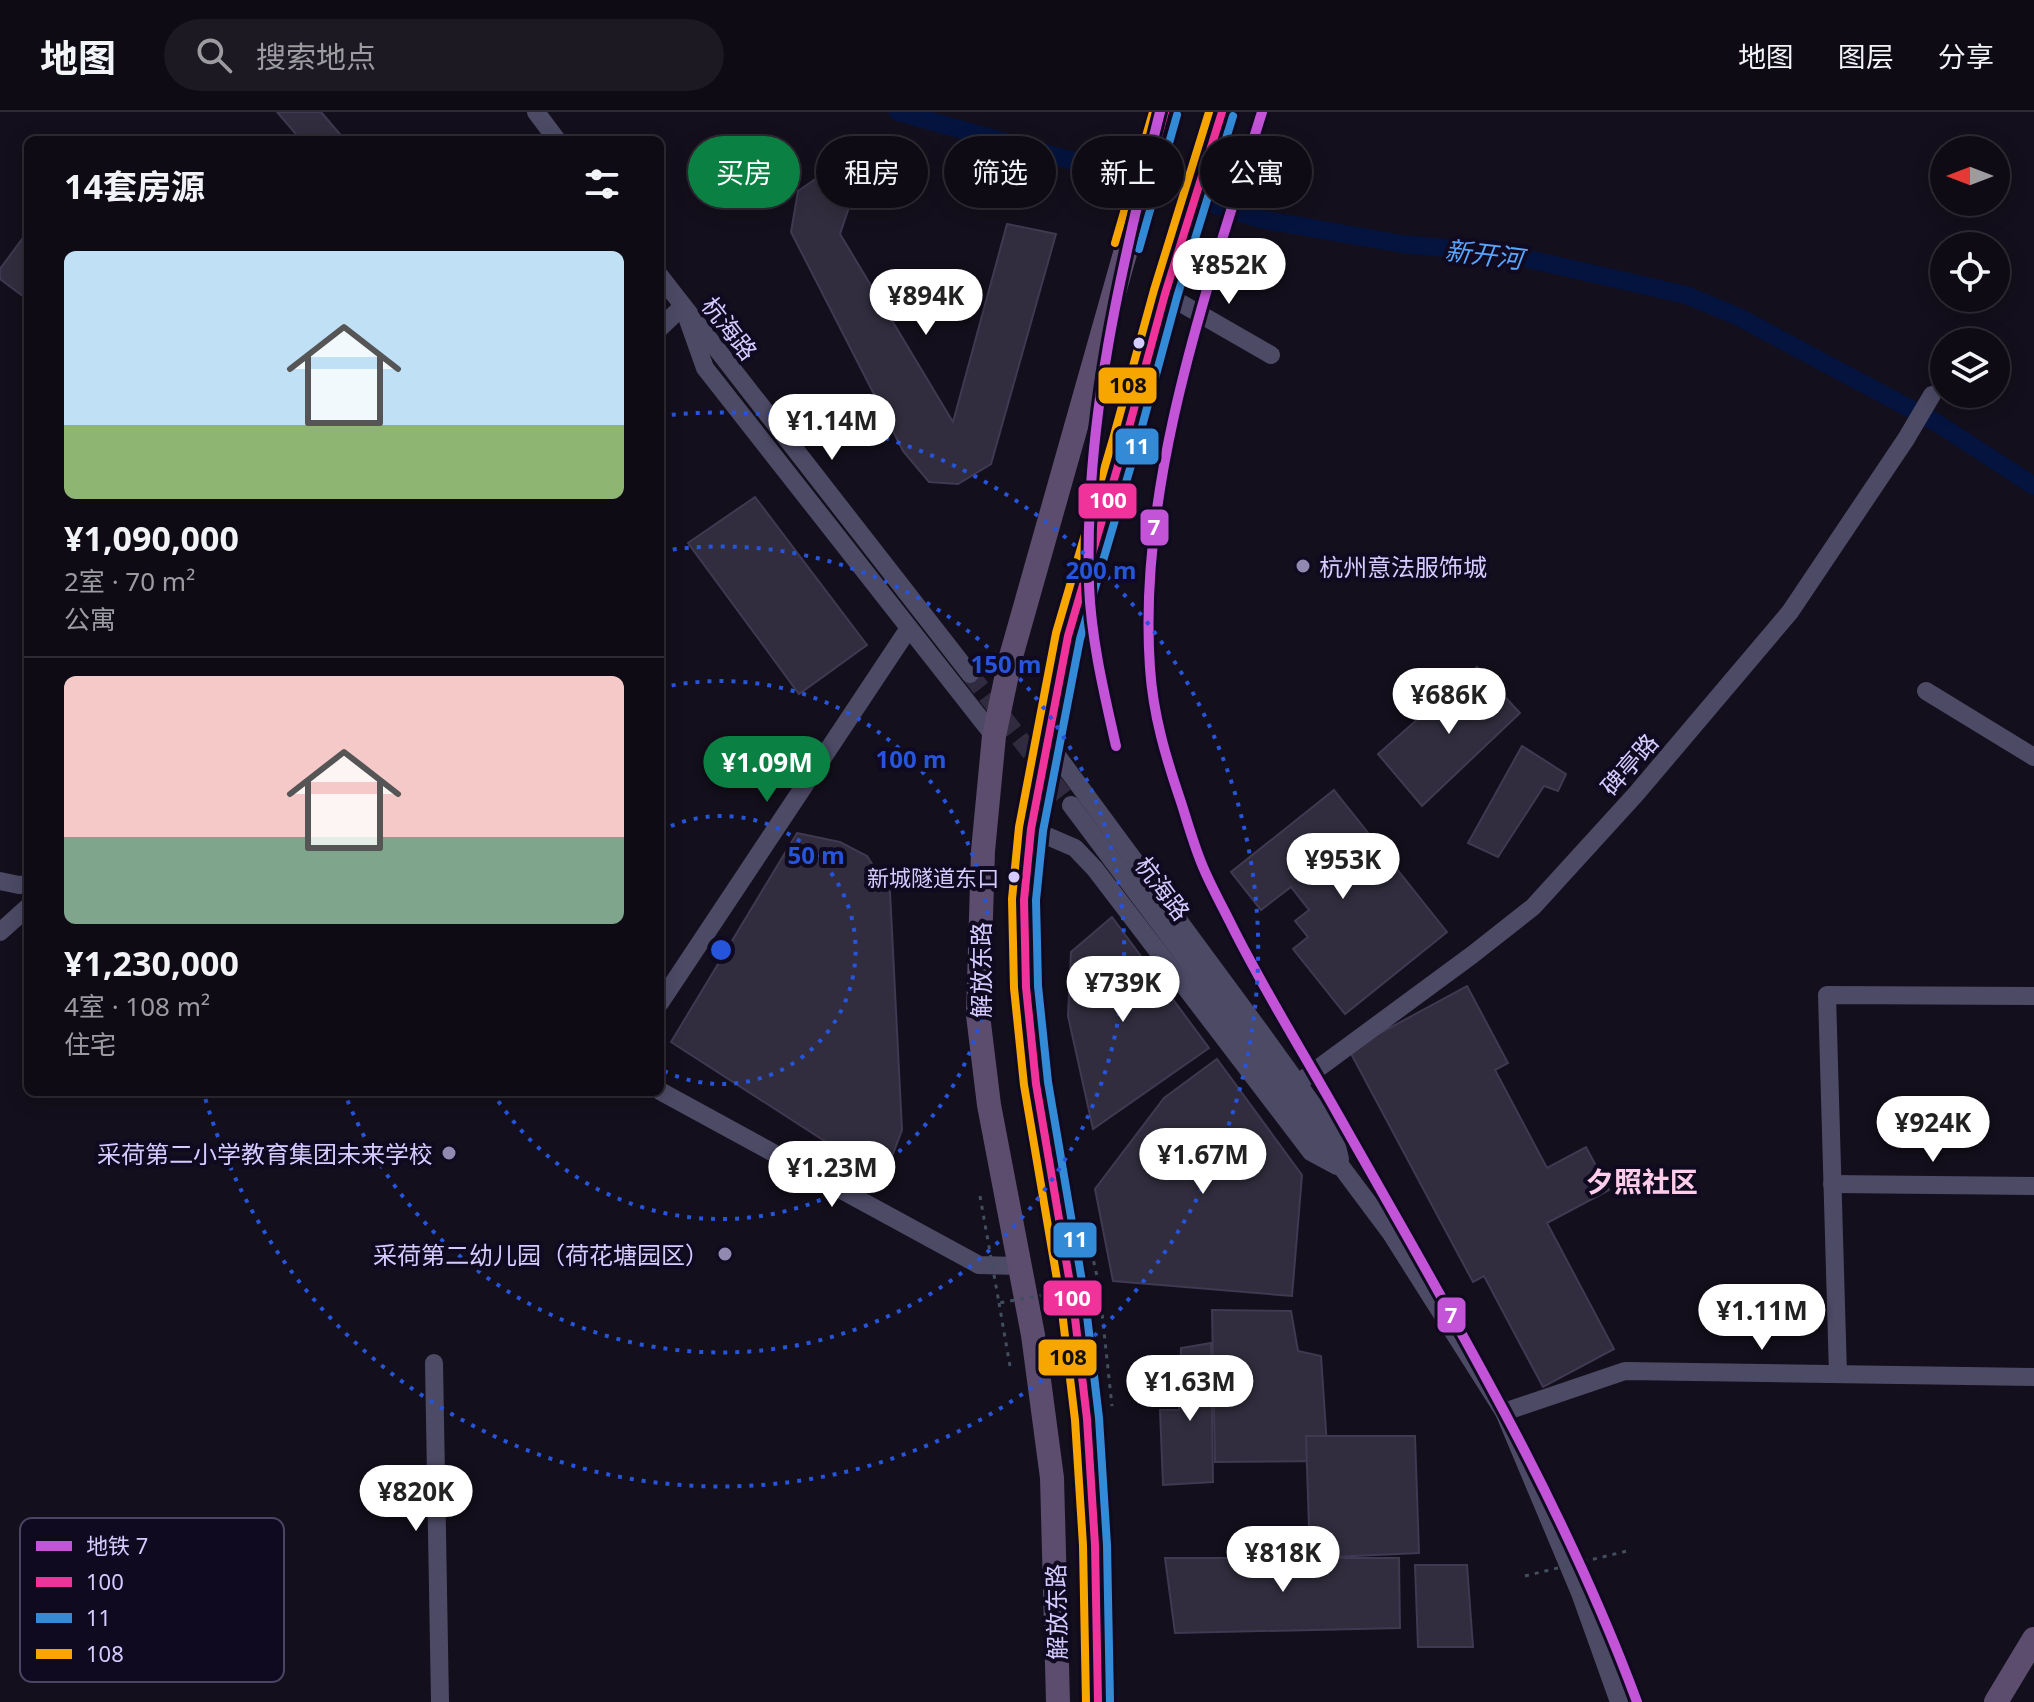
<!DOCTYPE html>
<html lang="zh">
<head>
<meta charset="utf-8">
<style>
  :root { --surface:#0e0b15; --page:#1c1922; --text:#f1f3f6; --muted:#9b9ba0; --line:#2e2b34; --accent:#0b8043 }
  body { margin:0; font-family:"Noto Sans","Noto Sans SC",sans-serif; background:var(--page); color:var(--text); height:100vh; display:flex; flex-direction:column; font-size:30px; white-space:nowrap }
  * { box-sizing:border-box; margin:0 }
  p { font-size:26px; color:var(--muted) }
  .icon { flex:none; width:44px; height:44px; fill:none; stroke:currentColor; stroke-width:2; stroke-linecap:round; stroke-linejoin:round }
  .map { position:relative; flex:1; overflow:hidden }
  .panel { position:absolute; left:24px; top:24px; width:640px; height:960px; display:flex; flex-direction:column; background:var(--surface); border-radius:12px; box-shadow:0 4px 20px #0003,0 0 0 2px var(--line) }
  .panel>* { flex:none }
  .banner { position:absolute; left:688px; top:24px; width:760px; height:72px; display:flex; gap:16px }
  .needle { width:52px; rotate:270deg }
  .tools { position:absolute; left:1930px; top:24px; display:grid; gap:16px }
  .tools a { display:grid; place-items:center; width:80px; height:80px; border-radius:50%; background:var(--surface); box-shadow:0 4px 20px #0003,0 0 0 2px var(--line); font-size:40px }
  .price { position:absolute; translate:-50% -68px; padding:0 18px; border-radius:28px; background:#fff; color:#222; font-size:26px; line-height:52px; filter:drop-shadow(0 2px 4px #0008) }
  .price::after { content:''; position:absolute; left:50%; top:48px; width:24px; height:18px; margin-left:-12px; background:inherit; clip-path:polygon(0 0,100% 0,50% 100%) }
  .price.on { background:var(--accent); color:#fff }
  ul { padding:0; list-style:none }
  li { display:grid; align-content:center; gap:16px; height:424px; padding:0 40px }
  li+li { border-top:2px solid var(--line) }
  li span { display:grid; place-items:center; height:248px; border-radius:12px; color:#555 }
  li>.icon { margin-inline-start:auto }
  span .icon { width:144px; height:144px; fill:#fffc; stroke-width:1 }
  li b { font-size:34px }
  h2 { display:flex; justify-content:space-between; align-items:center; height:96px; padding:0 40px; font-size:34px }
  .pill { padding:0 28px; border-radius:36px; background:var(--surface); box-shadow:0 4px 20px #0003,0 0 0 2px var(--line); font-size:28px; line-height:72px }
  .pill.on { background:var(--accent); color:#fff }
  header { display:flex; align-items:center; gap:48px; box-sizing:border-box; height:112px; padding:0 40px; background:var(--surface); border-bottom:2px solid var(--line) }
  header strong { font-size:38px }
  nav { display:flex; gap:44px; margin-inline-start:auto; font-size:28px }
  .search { width:560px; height:72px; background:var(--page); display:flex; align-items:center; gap:20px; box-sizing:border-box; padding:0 28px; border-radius:44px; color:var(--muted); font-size:30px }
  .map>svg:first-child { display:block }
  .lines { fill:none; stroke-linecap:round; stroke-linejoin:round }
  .canal { stroke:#05143e; stroke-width:18 }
  .building { fill:#312d3e; stroke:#3f3951; stroke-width:2 }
  .minor-tunnel { stroke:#302b3e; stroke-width:18; stroke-dasharray:18 9; stroke-linecap:butt }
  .path { stroke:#414f5f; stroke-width:3; stroke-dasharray:4 6; stroke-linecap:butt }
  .minor { stroke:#4d4a66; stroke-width:18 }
  .major { stroke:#5c4d6f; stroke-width:24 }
  .path-bridge { stroke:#414f5f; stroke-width:3; stroke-dasharray:4 6; stroke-linecap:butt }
  .major-bridge { stroke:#5c4d6f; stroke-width:24 }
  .bus-1-casing { stroke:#100a21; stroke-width:14 }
  .bus-2-casing { stroke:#100a21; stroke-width:14 }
  .bus-3-casing { stroke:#100a21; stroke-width:14 }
  .bus-1 { stroke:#ef339a; stroke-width:8 }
  .bus-2 { stroke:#338bd7; stroke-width:8 }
  .bus-3 { stroke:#f7a600; stroke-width:8 }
  .metro-1-casing { stroke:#100a21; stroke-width:16 }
  .metro-1 { stroke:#c354d8; stroke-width:10 }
  .ring { fill:none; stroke:#2654da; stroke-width:4; stroke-dasharray:4 8 }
  .bus-dot { fill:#d5cbff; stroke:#100a21; stroke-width:3 }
  .poi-dot { fill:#9189b0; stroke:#100a21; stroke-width:3 }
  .labels { text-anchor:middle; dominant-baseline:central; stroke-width:8; stroke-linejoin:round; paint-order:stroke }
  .bus-label { font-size:22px; fill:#d5cbff; stroke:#100a21; text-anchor:end }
  .street-label { font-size:24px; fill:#d5cbff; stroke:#100a21 }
  .poi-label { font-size:24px; fill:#d5cbff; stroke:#100a21; text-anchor:end }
  .water-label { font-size:26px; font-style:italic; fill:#59a5ff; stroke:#100a21 }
  .quarter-label { font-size:28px; font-weight:bold; fill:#ffcde9; stroke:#100a21 }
  .key { fill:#100a21; stroke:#4b4464; stroke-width:2 }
  .key-label { font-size:22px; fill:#d5cbff }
  .centre { fill:#2654da; stroke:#100a21; stroke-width:4 }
  .ring-label { font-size:24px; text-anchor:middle; font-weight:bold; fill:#2654da; stroke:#100a21; stroke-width:8; stroke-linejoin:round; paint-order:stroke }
  .line-badge { stroke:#100a21; stroke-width:3 }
  .badge-label { font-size:22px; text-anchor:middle; font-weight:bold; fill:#fff }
  .pale-badge-label { font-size:22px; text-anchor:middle; font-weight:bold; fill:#111 }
</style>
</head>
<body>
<header>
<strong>地图</strong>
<div class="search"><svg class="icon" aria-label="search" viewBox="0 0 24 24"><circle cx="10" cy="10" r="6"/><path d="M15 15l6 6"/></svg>搜索地点</div>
<nav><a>地图</a><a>图层</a><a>分享</a></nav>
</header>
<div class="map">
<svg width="2034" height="1590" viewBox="0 0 2034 1590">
  <rect width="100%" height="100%" fill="#130f1c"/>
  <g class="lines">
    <path class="canal" d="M898,0L1117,61L1260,107L1402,132L1507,142L1686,183L1737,204L1937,311L2034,374"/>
  </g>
  <g class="building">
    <path d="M277,0H321L345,28H301Z"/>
    <path d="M827,59L858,69L840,122L953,310L1007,112L1056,122L991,352L958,372L929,370L903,339L791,120L798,79Z"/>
    <path d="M28,119V188L0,167V157Z"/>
    <path d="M755,385L867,533L799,582L688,431Z"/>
    <path d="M1477,555L1520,601L1422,694L1378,642Z"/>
    <path d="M1522,634L1566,662L1558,679L1544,674L1498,745L1468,731Z"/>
    <path d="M1334,678L1447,820L1345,902L1293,837L1308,825L1295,809L1309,798L1291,775L1261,798L1231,760Z"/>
    <path d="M797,721L840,730L867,744L890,780L902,1018L891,1047L868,1057L671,930Z"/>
    <path d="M1112,805L1209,936L1093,1017L1068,904L1071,840Z"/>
    <path d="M1467,874L1508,951L1495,958L1547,1056L1586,1035L1609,1078L1547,1111L1614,1237L1543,1275L1484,1164L1473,1170L1349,938Z"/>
    <path d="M1217,947L1302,1063L1292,1184L1113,1169L1095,1077L1164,986Z"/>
    <path d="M1212,1198L1291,1199L1298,1239L1321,1244L1328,1349L1215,1350Z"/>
    <path d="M1211,1231L1213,1370L1163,1373L1160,1298H1179L1181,1236Z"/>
    <path d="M1306,1324H1415L1419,1441L1310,1446Z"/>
    <path d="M1165,1446H1399L1400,1516L1175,1521Z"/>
    <path d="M1415,1453H1467L1473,1535H1418Z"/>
  </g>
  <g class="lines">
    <path class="minor-tunnel" d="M970,562L1071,693"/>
    <g class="path">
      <path d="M1087,1120L1099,1173"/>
      <path d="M999,1191L1011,1260"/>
    </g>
    <g class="minor">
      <path d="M536,0L557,28"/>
      <path d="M660,164L970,562"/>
      <path d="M1165,182L1271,243"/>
      <path d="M660,216L683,194L705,256L994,624"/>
      <path d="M1926,579L2034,645"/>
      <path d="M1047,630L1263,923L1334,1022L1340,1047"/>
      <path d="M1071,693L1390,1120L1504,1300L1580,1481L1619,1590"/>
      <path d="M1031,717L1075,736L1095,757L1311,1040L1337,1054"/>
      <path d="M0,769L19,773L28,772"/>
      <path d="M0,820L28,795"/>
      <path d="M660,891L909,516"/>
      <path d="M660,979L979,1153L1019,1154"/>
      <path d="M1286,980L1472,843L1533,795L1636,682L1790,500L1906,327L1932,283"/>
      <path d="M1832,1072L2034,1074"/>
      <path d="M434,1251L440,1590"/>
      <path d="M1838,1262L1827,883L2034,884"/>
      <path d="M1504,1300L1625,1259L2034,1265"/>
    </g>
    <g class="major">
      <path d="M1202,63L1222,0"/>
      <path d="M1058,1590L1052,1366L1033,1223L989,993L978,903L983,739L994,624L1010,548L1165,0"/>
      <path d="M1098,1590L1095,1433L1087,1307L1073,1189L1036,972L1026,875L1024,788L1031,717L1068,524L1125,330L1165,182L1186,116"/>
      <path d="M1996,1590L2034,1527"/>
    </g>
    <g class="path-bridge">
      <path d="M980,1084L999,1191L1099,1173L1112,1294"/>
      <path d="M1525,1464L1631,1438"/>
    </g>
    <path class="major-bridge" d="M1186,116L1202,63"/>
    <defs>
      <g id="bus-1">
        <path d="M1127,134L1165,0"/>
        <path d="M1098,1590L1095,1433L1087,1307L1073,1189L1036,972L1026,875L1024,788L1031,717L1068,524L1125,330L1165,182L1222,0"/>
      </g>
      <g id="bus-2">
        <path d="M1139,137L1177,3"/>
        <path d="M1110,1590L1107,1433L1099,1306L1085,1187L1048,970L1038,874L1036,788L1043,719L1080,527L1137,333L1177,185L1233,4"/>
      </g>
      <g id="bus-3">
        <path d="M1115,131L1153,0"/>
        <path d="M1086,1590L1083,1433L1075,1308L1061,1191L1024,973L1014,876L1012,787L1019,715L1056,521L1113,327L1154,178L1209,0"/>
      </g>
    </defs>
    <use href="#bus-1" class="bus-1-casing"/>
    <use href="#bus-2" class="bus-2-casing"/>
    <use href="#bus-3" class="bus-3-casing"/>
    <use href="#bus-1" class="bus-1"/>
    <use href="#bus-2" class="bus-2"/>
    <use href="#bus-3" class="bus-3"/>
    <defs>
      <g id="metro-1">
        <path d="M1262,0C1208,174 1137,372 1150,556C1153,603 1166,646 1181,690C1188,712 1194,734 1203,755C1211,774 1221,792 1230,810C1263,877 1303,940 1340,1006C1447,1196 1561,1384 1637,1590"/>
        <path d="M1116,634C1104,581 1091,527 1089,473C1084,311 1121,155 1160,0"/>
      </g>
    </defs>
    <use href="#metro-1" class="metro-1-casing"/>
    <use href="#metro-1" class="metro-1"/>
  </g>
  <g class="ring">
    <path d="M660 719A134 134 0 1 1 660 957"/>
    <path d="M660 576A269 269 0 1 1 493 981"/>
    <path d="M661 439A403 403 0 1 1 345 982"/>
    <path d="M660 304A537 537 0 1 1 204 982"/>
  </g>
  <g class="bus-dot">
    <circle cx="1139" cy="231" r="7"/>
    <circle cx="1014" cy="765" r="7"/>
  </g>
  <g class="poi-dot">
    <circle cx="1303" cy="454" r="8"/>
    <circle cx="449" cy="1041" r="8"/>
    <circle cx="725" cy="1142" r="8"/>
  </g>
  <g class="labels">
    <g class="bus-label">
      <text x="999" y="765">新城隧道东口</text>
    </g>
    <g class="street-label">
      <text transform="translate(730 216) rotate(52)">杭海路</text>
      <text transform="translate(1629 652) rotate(-49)">碑亭路</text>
      <text transform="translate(1163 776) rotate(53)">杭海路</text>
      <text transform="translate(980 858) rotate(-90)">解放东路</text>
      <text transform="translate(1056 1500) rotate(-91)">解放东路</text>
    </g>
    <g class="poi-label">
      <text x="1319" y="454" text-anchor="start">杭州意法服饰城</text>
      <text x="433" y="1041">采荷第二小学教育集团未来学校</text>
      <text x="709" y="1142">采荷第二幼儿园（荷花塘园区）</text>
    </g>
    <g class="water-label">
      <text transform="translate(1484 142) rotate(7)">新开河</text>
    </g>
    <g class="quarter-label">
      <text x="1642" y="1069">夕照社区</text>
    </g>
  </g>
  <rect x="20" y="1406" width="264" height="164" rx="12" class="key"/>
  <rect x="36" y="1429" width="36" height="10" fill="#c354d8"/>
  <rect x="36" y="1465" width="36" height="10" fill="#ef339a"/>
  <rect x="36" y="1501" width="36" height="10" fill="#338bd7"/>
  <rect x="36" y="1537" width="36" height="10" fill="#f7a600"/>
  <g class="key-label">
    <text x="86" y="1442">地铁 7</text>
    <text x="86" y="1478">100</text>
    <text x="86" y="1514">11</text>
    <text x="86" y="1550">108</text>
  </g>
  <circle cx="721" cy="838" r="12" class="centre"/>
  <g class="ring-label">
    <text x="1101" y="467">200 m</text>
    <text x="1006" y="561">150 m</text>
    <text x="911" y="656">100 m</text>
    <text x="816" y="752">50 m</text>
  </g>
  <g class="line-badge">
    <rect x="1097" y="254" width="61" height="39" rx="8" fill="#f7a600"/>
    <rect x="1114" y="315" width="46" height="39" rx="8" fill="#338bd7"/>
    <rect x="1077" y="370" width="61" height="38" rx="8" fill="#ef339a"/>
    <rect x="1139" y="396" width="31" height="39" rx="8" fill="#c354d8"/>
    <rect x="1052" y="1109" width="46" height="38" rx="8" fill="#338bd7"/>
    <rect x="1042" y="1167" width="61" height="38" rx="8" fill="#ef339a"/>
    <rect x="1436" y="1184" width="31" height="38" rx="8" fill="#c354d8"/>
    <rect x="1037" y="1226" width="61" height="39" rx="8" fill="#f7a600"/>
  </g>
  <g class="badge-label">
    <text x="1137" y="342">11</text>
    <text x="1108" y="396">100</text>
    <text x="1154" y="423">7</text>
    <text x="1075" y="1135">11</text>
    <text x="1072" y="1194">100</text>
    <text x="1451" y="1211">7</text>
  </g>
  <g class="pale-badge-label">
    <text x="1128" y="281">108</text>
    <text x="1068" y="1253">108</text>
  </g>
</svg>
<div class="tools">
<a><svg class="needle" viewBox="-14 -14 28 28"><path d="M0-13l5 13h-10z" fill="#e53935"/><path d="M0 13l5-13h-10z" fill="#9b9ba0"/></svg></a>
<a><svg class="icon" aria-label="locate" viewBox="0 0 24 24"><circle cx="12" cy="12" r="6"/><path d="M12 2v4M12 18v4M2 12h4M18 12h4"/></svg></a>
<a><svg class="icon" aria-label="layers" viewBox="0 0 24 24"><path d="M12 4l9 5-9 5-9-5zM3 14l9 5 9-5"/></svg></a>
</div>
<b class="price" style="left:1229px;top:194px">¥852K</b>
<b class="price" style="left:926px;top:225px">¥894K</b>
<b class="price" style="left:832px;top:350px">¥1.14M</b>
<b class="price" style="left:1449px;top:624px">¥686K</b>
<b class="price on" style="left:767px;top:692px">¥1.09M</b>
<b class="price" style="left:1343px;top:789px">¥953K</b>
<b class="price" style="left:1123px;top:912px">¥739K</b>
<b class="price" style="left:1933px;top:1052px">¥924K</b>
<b class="price" style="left:1203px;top:1084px">¥1.67M</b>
<b class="price" style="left:832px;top:1097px">¥1.23M</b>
<b class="price" style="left:1762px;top:1240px">¥1.11M</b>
<b class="price" style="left:1190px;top:1311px">¥1.63M</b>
<b class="price" style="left:416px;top:1421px">¥820K</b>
<b class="price" style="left:1283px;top:1482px">¥818K</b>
<div class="banner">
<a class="pill on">买房</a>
<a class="pill">租房</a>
<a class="pill">筛选</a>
<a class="pill">新上</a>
<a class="pill">公寓</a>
</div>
<section class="panel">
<h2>14套房源<svg class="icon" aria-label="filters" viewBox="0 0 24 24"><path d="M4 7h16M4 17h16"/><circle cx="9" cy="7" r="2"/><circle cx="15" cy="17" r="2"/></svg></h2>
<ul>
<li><span style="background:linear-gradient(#bfe0f5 70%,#8fb573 0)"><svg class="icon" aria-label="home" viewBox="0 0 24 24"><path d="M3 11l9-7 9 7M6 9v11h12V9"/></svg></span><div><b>¥1,090,000</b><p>2室 · 70 m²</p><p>公寓</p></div></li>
<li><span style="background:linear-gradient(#f6c9c9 65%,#7fa58c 0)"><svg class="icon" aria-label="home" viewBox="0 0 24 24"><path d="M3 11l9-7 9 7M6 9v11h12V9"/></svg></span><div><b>¥1,230,000</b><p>4室 · 108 m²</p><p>住宅</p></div></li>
</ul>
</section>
</div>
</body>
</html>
